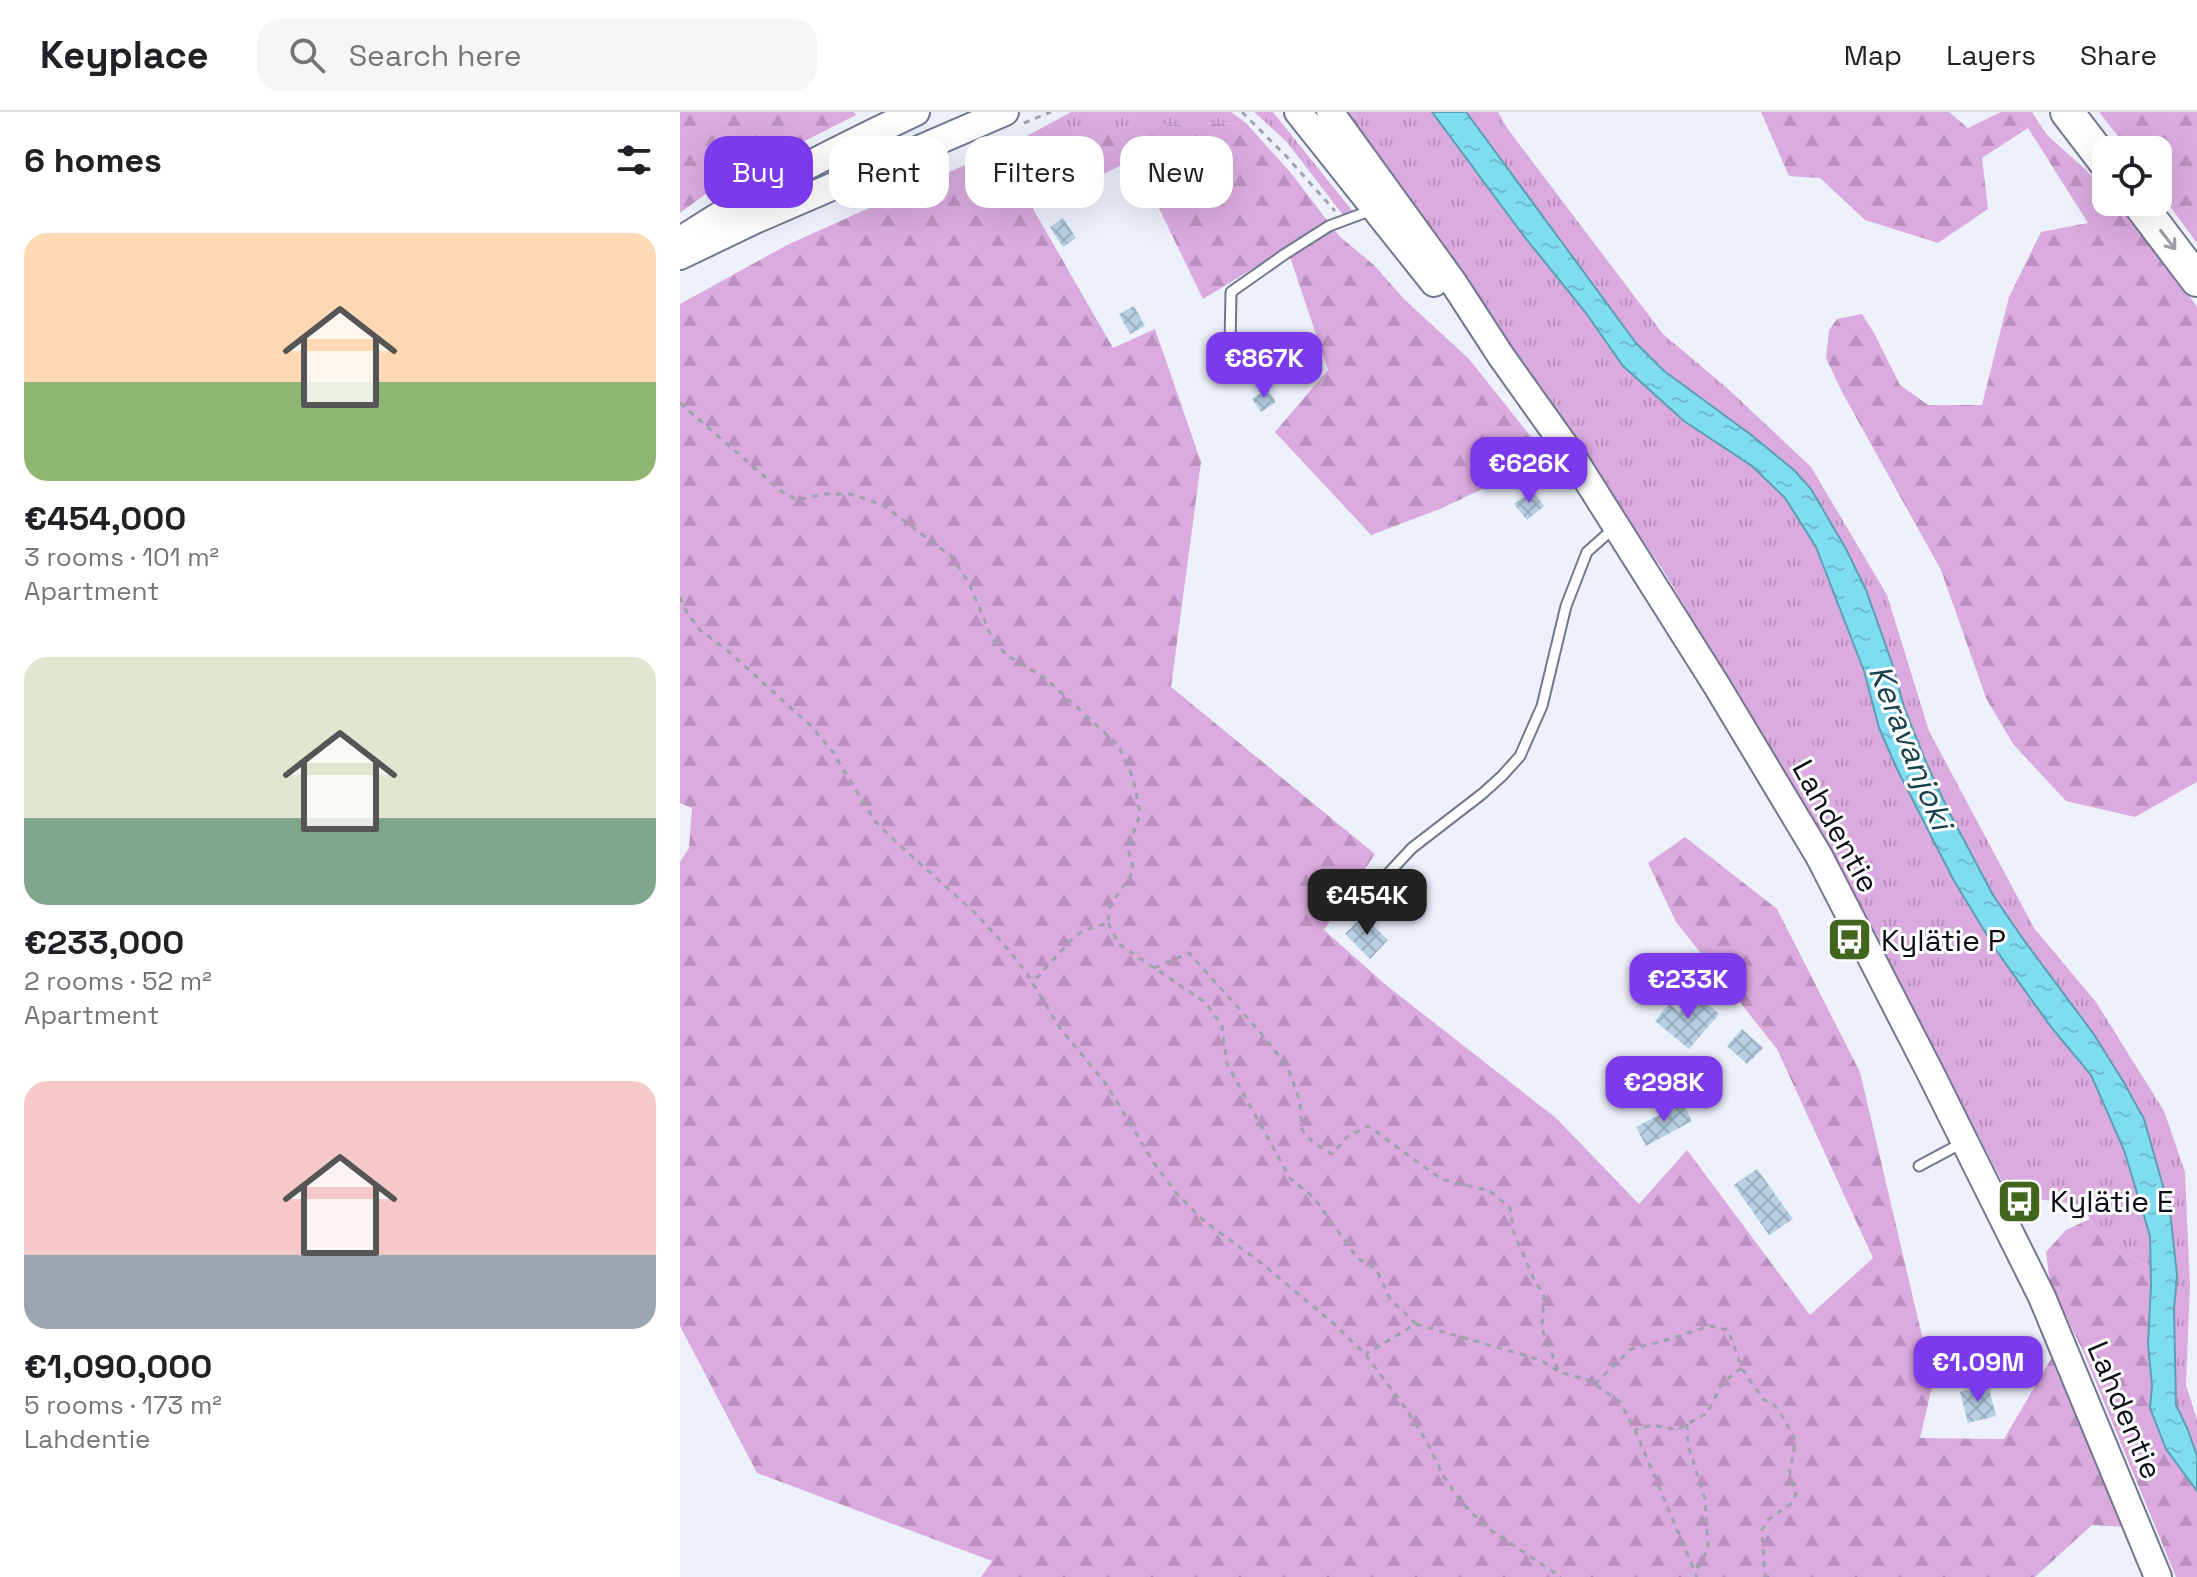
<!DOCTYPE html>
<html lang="en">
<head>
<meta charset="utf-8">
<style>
  :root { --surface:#fff; --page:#f6f6f6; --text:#202124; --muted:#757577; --line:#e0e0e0; --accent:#7c3aed }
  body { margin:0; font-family:"Space Grotesk",sans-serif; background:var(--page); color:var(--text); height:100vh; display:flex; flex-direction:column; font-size:30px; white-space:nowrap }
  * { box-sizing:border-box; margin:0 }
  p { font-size:26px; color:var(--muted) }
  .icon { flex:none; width:44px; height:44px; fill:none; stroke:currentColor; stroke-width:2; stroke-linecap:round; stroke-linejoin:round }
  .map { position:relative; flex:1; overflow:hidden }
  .drawer { display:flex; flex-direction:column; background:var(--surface); width:680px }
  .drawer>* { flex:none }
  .guide { position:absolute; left:24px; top:24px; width:760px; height:72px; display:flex; gap:16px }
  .tools { position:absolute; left:1412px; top:24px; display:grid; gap:16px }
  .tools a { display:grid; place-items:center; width:80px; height:80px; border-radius:16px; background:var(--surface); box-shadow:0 8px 32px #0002; font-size:40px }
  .price { position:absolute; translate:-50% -68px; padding:0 18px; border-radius:16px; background:var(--accent); color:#fff; font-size:26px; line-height:52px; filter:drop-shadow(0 2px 4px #0008) }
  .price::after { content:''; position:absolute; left:50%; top:48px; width:24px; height:18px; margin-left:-12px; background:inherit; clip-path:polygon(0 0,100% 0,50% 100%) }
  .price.selected { background:#222; color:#fff }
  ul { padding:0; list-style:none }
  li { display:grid; align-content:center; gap:16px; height:424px; padding:0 24px }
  li span { display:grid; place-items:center; height:248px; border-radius:24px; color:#555 }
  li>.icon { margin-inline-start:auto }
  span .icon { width:144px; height:144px; fill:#fffc; stroke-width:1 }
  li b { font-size:34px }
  h2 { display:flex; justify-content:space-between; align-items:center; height:96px; padding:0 24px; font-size:34px }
  .tag { padding:0 28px; border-radius:24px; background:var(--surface); box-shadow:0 8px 32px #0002; font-size:28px; line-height:72px }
  .tag.selected { background:var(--accent); color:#fff }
  header { display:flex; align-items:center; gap:48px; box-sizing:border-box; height:112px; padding:0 40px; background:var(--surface); border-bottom:2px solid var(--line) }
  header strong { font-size:38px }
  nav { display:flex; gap:44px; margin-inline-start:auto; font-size:28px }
  .search { width:560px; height:72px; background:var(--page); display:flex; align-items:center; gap:20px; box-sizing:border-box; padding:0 28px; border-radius:24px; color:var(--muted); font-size:30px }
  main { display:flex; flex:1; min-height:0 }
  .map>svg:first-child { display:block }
  .grass { fill:url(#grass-tufts) }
  .forest { fill:url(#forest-firs) }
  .water { fill:url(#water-ripples); stroke:#5c9fb1; stroke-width:2 }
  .building { fill:url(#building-cross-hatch) }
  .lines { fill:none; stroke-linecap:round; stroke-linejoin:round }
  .service-casing { stroke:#6f788f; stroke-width:13 }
  .secondary-casing { stroke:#6f788f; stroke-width:30 }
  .motorway-casing { stroke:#6f788f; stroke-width:36 }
  .path { stroke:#9fa3ad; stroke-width:3; stroke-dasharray:6 6; stroke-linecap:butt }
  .service { stroke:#fff; stroke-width:9 }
  .secondary { stroke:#fff; stroke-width:26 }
  .motorway { stroke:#fff; stroke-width:32 }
  .oneway { stroke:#9e9fa3 }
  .labels { text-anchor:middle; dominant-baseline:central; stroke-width:6; stroke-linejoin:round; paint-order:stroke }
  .street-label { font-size:30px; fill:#0c0f18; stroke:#fefefe }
  .poi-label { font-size:30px; fill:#0c0f18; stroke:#fefefe; text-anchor:start }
  .water-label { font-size:32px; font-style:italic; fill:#17424b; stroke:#fefefe }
</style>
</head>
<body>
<header>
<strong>Keyplace</strong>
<div class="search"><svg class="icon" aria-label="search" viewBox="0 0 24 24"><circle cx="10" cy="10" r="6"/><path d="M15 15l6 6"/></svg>Search here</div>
<nav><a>Map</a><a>Layers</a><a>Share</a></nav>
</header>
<main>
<section class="drawer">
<h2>6 homes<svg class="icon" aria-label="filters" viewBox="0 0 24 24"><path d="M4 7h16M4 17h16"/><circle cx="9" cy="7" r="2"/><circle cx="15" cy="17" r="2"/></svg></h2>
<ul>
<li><span style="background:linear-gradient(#ffd9b3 60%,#8fb573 0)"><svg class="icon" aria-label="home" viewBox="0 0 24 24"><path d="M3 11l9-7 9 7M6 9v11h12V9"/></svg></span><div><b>€454,000</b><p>3 rooms · 101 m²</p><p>Apartment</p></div></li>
<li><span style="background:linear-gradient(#dfe7d0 65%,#7fa58c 0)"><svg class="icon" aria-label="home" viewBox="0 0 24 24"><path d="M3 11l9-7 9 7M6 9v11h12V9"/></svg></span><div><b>€233,000</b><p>2 rooms · 52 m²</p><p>Apartment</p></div></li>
<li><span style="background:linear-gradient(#f6c9c9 70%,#9aa5b1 0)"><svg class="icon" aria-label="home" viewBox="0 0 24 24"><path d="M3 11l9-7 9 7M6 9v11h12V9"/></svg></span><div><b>€1,090,000</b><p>5 rooms · 173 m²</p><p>Lahdentie</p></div></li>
</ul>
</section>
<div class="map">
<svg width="1517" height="1465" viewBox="0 0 1517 1465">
  <defs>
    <pattern id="grass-tufts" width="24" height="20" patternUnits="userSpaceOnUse" patternTransform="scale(2)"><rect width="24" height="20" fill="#dbabe0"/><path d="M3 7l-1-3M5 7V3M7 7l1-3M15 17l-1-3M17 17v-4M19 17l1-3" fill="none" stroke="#bb92bf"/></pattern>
    <pattern id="forest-firs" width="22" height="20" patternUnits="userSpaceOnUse" patternTransform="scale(2)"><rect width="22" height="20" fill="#dbabe0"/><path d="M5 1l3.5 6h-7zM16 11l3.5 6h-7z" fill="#bb92bf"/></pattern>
    <pattern id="water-ripples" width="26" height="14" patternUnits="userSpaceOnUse" patternTransform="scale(2)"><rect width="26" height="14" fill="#7fddf2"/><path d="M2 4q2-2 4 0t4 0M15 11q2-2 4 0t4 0" fill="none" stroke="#6dbccf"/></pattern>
    <pattern id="building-cross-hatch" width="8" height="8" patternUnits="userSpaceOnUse" patternTransform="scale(2)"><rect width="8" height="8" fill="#b7d0e3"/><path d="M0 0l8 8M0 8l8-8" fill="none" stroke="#9cb1c2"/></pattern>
  </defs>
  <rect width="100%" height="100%" fill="#edf1fc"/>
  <g class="grass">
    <path d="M391,0H551L566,11L469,13L360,41L336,30Z"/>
    <path d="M574,0H593L674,101L670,104L663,103L606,29Z"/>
    <path d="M659,0H752L843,123L906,201L943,254L1004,309L1072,354L1105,386L1136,435L1184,559L1199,616L1217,657L1273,767L1316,838L1371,915L1411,963L1444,1039L1470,1124L1471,1156L1426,1132L1401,1093L1329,1083L1169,772L983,458L775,159Z"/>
    <path d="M786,0H818L827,16L983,222L1047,276L1131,355L1207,483L1249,619L1354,816L1416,890L1484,999L1505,1060L1510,1174L1506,1273L1517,1308V1344L1508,1318L1496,1293L1494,1197L1497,1163L1493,1124L1490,1099L1464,1007L1443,969L1413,921L1343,827L1313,784L1268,698L1246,650L1224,595L1213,554L1186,478L1070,322L984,259L956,231Z"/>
  </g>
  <g class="forest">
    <path d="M0,0H174L176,3L38,73L0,101Z"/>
    <path d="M1081,0H1269L1288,16L1321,0H1352L1367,23L1406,58L1426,79V90H1436L1467,123L1517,195V670L1455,705L1386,689L1333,632L1306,586L1261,458L1162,280L1146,246L1149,218L1157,207L1182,202L1194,221L1220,273L1248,293H1302L1329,185L1361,120L1408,111L1348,16L1302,46L1308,97L1258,131L1185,108L1140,66L1109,64Z"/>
    <path d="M1419,0H1517V131L1478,78V38H1449Z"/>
    <path d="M566,11L611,61L659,124L694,153L724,187L789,247L868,346L760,397L691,423L595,320L648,258L607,136L523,187L455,47L352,95L433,236L475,217L521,350L491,575L695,742L644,818L706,873L876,1006L959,1092L1007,1038L1130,1203L1193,1146L1097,937L996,810L968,751L1005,725L1097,797L1180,960L1253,1271L1240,1326L1324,1327L1372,1245L1445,1415L1412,1413L1355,1465H301L312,1449L77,1361L0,1214V750L9,736L12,696L0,691V192L107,133L336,30L360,41L463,13Z"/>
    <path d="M1410,1107L1426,1132L1471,1156L1468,1232L1472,1274L1470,1296L1486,1337L1517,1379V1465H1496L1403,1239L1370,1172L1366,1140L1386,1118Z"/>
  </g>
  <path class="water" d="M752,0H786L956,231L984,259L1070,322L1115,359L1131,377L1166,437L1186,478L1213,554L1224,595L1246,650L1268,698L1313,783L1343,827L1413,921L1443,969L1464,1007L1490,1099L1497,1163L1494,1197L1496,1293L1508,1318L1517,1344V1379L1486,1337L1470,1296L1472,1274L1468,1232L1471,1173L1470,1124L1444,1038L1411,963L1371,915L1316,838L1273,767L1217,657L1199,616L1184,559L1136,435L1105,386L1072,354L1004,309L943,254L906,201L843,123Z"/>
  <g class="building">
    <path d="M383,106L396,126L383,135L370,115Z"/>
    <path d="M454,194L465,214L450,222L439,202Z"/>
    <path d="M629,244L634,263L611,270L605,251Z"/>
    <path d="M587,277L596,290L581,300L572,287Z"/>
    <path d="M852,378L864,394L847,408L834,392Z"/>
    <path d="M683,804L708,828L690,847L665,822Z"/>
    <path d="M1015,882L1039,902L1009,937L975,909L989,892L999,900Z"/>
    <path d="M1062,917L1083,936L1067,952L1047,934Z"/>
    <path d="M1003,991L1012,1009L966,1034L956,1015L981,1002L983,1004L988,999Z"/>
    <path d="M1077,1057L1113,1107L1089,1123L1054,1073Z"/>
    <path d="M1308,1272L1316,1304L1288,1311L1280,1280Z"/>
  </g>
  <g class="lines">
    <defs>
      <g id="service">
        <path d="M550,232L551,180L605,142L649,114L692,98"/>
        <path d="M704,766L732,736L802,682L822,664L840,644L862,594L886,494L907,440L934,416"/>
        <path d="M1239,1054L1282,1031"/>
      </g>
      <g id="secondary">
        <path d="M618,0L754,171"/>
        <path d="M650,0L773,170L821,244L890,341L1037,574L1139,744L1251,962L1362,1185L1478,1465"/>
        <path d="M4,126C78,77 156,38 236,0"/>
        <path d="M0,144L75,108L325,0"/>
      </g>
      <g id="motorway">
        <path d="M1387,0L1426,51"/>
        <path d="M1458,90L1517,168"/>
      </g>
    </defs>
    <use href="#service" class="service-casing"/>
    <use href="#secondary" class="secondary-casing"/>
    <use href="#motorway" class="motorway-casing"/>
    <g class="path">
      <path d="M562,0L606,44L655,99"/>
      <path d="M344,11L371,0"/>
      <path d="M0,291L101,379L117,388L145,382H171L203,393L271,444L289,471L312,526L326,543L364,565L438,633L453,666L460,702L448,737L454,758L430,794L428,811L404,818L393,826L352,871"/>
      <path d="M0,485L6,499L20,518L48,539L132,615L152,639L195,709L216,730L294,800L322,830L346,860L379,915L426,972L474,1051L497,1082L524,1109L580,1150L653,1211L685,1242L722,1291L746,1328L764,1365L782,1391L806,1415L881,1465"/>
      <path d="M428,811L439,832L526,891L542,914L547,952L610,1066L635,1087L677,1146L696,1157L710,1187L736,1212L686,1242"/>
      <path d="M474,856L509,841L580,920L607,954L620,989L622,1018L635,1032L652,1042L667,1025L688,1014L761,1067L810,1079L830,1096L834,1121L853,1165L864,1184L862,1217L879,1260"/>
      <path d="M736,1212L861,1248L879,1260L909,1268L940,1290L955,1318L1017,1465"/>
      <path d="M1062,1257L1084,1288L1092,1291L1098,1297L1114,1325V1342L1109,1357L1116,1382L1112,1391L1089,1407L1082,1418L1085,1465"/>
      <path d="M915,1272L951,1237L980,1230L1030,1214L1048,1218L1062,1256L1043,1270L1027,1301L997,1318L972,1313L955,1318"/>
      <path d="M1007,1312L1008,1333L1025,1387L1028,1437L1015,1461"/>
    </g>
    <use href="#service" class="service"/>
    <use href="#secondary" class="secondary"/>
    <use href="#motorway" class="motorway"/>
  </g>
  <defs><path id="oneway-shaft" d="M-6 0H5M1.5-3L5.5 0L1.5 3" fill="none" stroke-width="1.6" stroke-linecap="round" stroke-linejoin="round" transform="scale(2)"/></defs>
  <use class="oneway" href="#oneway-shaft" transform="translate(1488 128) rotate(52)"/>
  <defs>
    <symbol id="bus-square" viewBox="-11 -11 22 22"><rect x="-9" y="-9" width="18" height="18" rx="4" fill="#42661e" stroke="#fefefe"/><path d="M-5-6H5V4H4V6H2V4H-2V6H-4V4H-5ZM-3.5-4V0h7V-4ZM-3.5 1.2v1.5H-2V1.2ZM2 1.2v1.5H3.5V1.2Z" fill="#fff"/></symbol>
  </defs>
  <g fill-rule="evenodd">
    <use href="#bus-square" x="1144" y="802" width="51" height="51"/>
    <use href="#bus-square" x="1314" y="1064" width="51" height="51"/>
  </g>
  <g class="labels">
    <g class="street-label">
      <text transform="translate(1156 714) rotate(61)">Lahdentie</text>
      <text transform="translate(1445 1298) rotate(67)">Lahdentie</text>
    </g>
    <g class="poi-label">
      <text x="1201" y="828">Kylätie P</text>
      <text x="1370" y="1089">Kylätie E</text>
    </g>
    <g class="water-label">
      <text transform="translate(1231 635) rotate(68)">Keravanjoki</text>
    </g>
  </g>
</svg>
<div class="tools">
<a><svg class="icon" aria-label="locate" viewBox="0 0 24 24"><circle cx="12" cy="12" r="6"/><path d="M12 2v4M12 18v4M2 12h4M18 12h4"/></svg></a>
</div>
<b class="price" style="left:584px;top:288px">€867K</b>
<b class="price" style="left:849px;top:393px">€626K</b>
<b class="price selected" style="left:687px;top:825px">€454K</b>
<b class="price" style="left:1008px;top:909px">€233K</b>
<b class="price" style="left:984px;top:1012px">€298K</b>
<b class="price" style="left:1298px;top:1292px">€1.09M</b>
<div class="guide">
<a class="tag selected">Buy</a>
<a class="tag">Rent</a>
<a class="tag">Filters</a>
<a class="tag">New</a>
</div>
</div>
</main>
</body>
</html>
